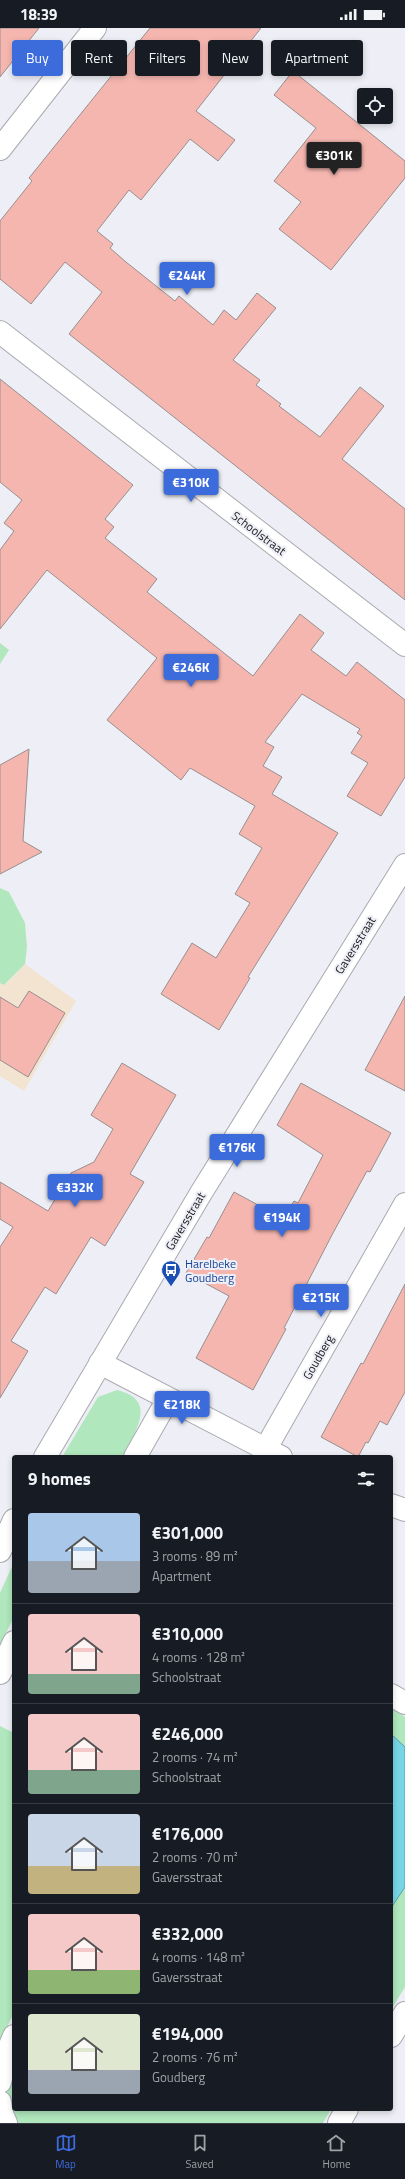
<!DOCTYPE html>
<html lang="en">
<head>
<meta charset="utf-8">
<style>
  :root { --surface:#171b24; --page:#20242c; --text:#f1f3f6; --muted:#9ea1a6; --line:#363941; --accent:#3c6bdc }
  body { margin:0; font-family:"Titillium Web",sans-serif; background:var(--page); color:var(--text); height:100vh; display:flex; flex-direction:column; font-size:15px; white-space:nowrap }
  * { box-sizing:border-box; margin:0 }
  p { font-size:13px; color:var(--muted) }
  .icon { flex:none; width:22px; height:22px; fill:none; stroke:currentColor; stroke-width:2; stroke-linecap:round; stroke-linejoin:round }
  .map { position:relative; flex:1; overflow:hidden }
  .drawer { position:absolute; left:12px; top:1427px; width:381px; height:656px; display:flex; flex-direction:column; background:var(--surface); border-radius:4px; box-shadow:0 2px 6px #0003 }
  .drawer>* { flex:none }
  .hud { position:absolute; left:12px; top:12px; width:381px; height:36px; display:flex; gap:8px }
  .tools { position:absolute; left:357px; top:60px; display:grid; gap:8px }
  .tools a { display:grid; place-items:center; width:36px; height:36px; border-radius:4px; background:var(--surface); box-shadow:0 2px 6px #0003; font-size:20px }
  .price { position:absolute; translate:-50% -34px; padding:0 9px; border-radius:4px; background:var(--accent); color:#fff; font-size:13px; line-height:26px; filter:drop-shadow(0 1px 2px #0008) }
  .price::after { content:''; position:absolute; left:50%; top:24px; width:12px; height:9px; margin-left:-6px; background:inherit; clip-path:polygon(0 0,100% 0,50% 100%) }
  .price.active { background:#222; color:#fff }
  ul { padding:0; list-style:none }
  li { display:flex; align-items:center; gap:12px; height:100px; padding:0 16px }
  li+li { border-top:1px solid var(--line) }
  li span { display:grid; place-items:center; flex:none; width:112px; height:80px; border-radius:4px; color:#555 }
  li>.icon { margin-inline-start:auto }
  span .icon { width:48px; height:48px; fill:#fffc; stroke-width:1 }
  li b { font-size:17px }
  h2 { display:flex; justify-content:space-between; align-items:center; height:48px; padding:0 16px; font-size:17px }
  .tag { padding:0 14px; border-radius:4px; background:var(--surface); box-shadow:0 2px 6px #0003; font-size:14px; line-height:36px }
  .tag.active { background:var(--accent); color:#fff }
  .status { display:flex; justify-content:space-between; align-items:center; height:28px; padding:0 20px; background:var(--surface); direction:ltr }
  .status svg { height:11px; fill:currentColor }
  .dock { display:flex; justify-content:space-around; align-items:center; height:56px; border-top:1px solid var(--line); background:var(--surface); font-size:11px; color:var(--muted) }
  .dock a { display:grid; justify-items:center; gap:2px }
  .dock .active { color:var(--accent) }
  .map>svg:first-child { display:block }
  .commercial { fill:#f3e3d1 }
  .green { fill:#b0e7bd }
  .water { fill:#76d6e6; stroke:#5a9da9 }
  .building { fill:#f6b6b0; stroke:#978f8e }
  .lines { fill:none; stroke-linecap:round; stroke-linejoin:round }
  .minor-casing { stroke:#a9aab0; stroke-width:24 }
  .minor { stroke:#fff; stroke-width:22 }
  .labels { text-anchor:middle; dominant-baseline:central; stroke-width:4; stroke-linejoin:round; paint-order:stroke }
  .street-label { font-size:12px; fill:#17171a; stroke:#eeeff6 }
  .transit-label { font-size:12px; fill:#164399; stroke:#eeeff6; text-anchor:start }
</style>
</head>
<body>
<div class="status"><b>18:39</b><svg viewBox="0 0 49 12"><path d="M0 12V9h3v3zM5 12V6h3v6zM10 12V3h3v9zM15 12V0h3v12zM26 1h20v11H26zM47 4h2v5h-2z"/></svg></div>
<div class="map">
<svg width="405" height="2095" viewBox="0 0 405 2095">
  <rect width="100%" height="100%" fill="#eeeff6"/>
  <path class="commercial" d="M25,936L76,973L24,1063L0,1048V955L5,957Z"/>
  <g class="green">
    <path d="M0,615L9,622L0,636Z"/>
    <path d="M0,860L9,864L25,895L27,919L25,936L4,957L0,955Z"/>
    <path d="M117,1362C159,1372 135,1404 122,1429H62L98,1369Z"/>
    <path d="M14,1534V1589L0,1617V1565Z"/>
    <path d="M391,1680L405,1689V1719L391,1706Z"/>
    <path d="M0,1698L14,1705V1984L0,2015Z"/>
    <path d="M405,1859V1959L391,1982V1880Z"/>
    <path d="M14,2036V2081H331L323,2095H16L7,2065Z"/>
  </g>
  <path class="water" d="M391,1706L405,1719V1859L391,1880Z"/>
  <g class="building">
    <path d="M0,0H39L0,49Z"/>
    <path d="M150,0H261L196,83L235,112L218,133L190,111L141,172L129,162L97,203L113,216L110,220L126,234L175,273L179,268L213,297L224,282L236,292L257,265L276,280L233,332L260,352L256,357L281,376L279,378L320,409L360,359L384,378L342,431L405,481V572L69,306L102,264L65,234L31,276L0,251V193L32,153L29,150Z"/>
    <path d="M293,43L405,133V150L331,242L279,201L301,174L274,153L316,100L274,67Z"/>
    <path d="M0,351L133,457L105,491L114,499L105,510L157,551L147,564L253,648L300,586L324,605L311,622L346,648L357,634L405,672V749L381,788L347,768L368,735L351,725L362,708L357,705L360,701L302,666L265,714L274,719L263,738L282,749L272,766L338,805L248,949L250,950L219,1002L161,966L192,915L216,930L250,875L235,866L262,820L239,806L255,778L190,740L181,752L107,692L157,630L47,542L0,601V522L14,503L4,495L22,472L0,454Z"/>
    <path d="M29,721L23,813L42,824L0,846V737Z"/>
    <path d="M29,963L65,985L28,1049L0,1032V969L18,980Z"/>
    <path d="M405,968V1063L365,1042Z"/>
    <path d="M122,1035L176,1067L130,1146L144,1154L105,1218L91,1209L56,1266L45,1259L11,1313L28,1323L0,1370V1219L13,1199L0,1191V1154L48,1183L71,1145L94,1134L113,1101L91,1087Z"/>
    <path d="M301,1055L391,1105L370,1144L367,1143L333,1205L284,1300L286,1301L253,1362L196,1330L229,1268L186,1245L207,1209L209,1210L234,1164L284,1191L294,1173L298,1175L323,1127L277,1097Z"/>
    <path d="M405,1256V1364L387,1397L380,1393L368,1415L366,1414L358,1429L321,1409L361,1335L363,1336Z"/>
  </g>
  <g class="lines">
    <defs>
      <g id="minor">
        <path d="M0,121L95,0"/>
        <path d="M0,304L405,617"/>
        <path d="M100,1335L281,1429"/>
        <path d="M266,1420L405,1176"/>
        <path d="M45,1429L201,1165L405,837"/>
        <path d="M135,1429L168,1371"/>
        <path d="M391,1477L405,1482"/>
        <path d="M0,1523L14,1492"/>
        <path d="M0,1645L14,1614"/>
        <path d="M391,1667L405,1675"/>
        <path d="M391,2008L405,1985"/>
        <path d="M0,2054L9,2020L14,2008"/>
        <path d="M0,2074L2,2086L6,2095"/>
        <path d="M339,2095L347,2081"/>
      </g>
    </defs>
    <use href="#minor" class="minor-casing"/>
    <use href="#minor" class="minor"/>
  </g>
  <defs>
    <symbol id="bus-pin" viewBox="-11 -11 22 30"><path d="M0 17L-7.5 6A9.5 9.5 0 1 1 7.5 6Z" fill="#1a4fb4" stroke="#eeeff6"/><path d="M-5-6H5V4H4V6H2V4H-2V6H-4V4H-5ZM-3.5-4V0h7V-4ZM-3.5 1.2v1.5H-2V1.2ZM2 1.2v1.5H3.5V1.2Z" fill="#fff"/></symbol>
  </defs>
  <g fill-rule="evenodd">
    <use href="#bus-pin" x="160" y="1231" width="22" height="30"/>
  </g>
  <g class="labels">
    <g class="street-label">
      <text transform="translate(259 505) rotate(37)">Schoolstraat</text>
      <text transform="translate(355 917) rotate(-58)">Gaversstraat</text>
      <text transform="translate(185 1193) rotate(-59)">Gaversstraat</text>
      <text transform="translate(318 1329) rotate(-60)">Goudberg</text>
    </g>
    <g class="transit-label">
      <text x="185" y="1235">Harelbeke<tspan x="185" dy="14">Goudberg</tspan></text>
    </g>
  </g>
</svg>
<div class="tools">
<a><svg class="icon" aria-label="locate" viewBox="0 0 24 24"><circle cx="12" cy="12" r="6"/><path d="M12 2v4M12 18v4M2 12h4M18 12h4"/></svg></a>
</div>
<b class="price active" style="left:334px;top:148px">€301K</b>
<b class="price" style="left:187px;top:268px">€244K</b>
<b class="price" style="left:191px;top:475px">€310K</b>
<b class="price" style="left:191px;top:660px">€246K</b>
<b class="price" style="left:237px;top:1140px">€176K</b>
<b class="price" style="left:75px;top:1180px">€332K</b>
<b class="price" style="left:282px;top:1210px">€194K</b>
<b class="price" style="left:321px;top:1290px">€215K</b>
<b class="price" style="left:182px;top:1397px">€218K</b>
<div class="hud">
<a class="tag active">Buy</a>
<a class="tag">Rent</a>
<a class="tag">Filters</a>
<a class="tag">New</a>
<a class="tag">Apartment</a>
</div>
<section class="drawer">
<h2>9 homes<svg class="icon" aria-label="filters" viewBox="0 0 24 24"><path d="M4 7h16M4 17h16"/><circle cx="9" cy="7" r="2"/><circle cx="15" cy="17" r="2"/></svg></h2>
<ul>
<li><span style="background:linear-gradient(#a9c7e8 60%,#9aa5b1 0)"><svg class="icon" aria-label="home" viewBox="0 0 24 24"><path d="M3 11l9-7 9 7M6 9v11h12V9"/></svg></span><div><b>€301,000</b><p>3 rooms · 89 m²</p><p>Apartment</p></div></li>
<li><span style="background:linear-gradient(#f6c9c9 75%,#7fa58c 0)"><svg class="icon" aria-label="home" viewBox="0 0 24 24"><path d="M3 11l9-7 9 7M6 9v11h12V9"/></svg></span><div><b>€310,000</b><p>4 rooms · 128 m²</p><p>Schoolstraat</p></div></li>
<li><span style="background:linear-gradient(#f6c9c9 70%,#7fa58c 0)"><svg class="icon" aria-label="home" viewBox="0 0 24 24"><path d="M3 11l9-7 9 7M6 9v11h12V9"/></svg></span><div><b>€246,000</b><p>2 rooms · 74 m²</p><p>Schoolstraat</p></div></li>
<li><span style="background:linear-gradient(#c9d6e8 65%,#c2b280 0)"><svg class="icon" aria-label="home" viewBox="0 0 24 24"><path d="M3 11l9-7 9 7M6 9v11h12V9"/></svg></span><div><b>€176,000</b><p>2 rooms · 70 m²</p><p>Gaversstraat</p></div></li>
<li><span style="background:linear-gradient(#f6c9c9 70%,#8fb573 0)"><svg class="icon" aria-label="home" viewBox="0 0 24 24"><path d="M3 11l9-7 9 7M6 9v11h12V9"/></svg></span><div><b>€332,000</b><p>4 rooms · 148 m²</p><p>Gaversstraat</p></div></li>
<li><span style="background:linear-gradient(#dfe7d0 70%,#9aa5b1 0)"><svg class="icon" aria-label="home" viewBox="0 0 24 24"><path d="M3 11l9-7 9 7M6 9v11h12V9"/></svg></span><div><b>€194,000</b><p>2 rooms · 76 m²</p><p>Goudberg</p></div></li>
</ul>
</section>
</div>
<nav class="dock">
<a class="active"><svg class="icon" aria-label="map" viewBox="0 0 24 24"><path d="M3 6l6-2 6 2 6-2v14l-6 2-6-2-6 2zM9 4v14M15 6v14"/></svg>Map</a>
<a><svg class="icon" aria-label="saved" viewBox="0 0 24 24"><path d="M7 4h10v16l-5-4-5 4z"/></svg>Saved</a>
<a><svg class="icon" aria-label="home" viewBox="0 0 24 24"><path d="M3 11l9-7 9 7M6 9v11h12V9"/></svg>Home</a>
</nav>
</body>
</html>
